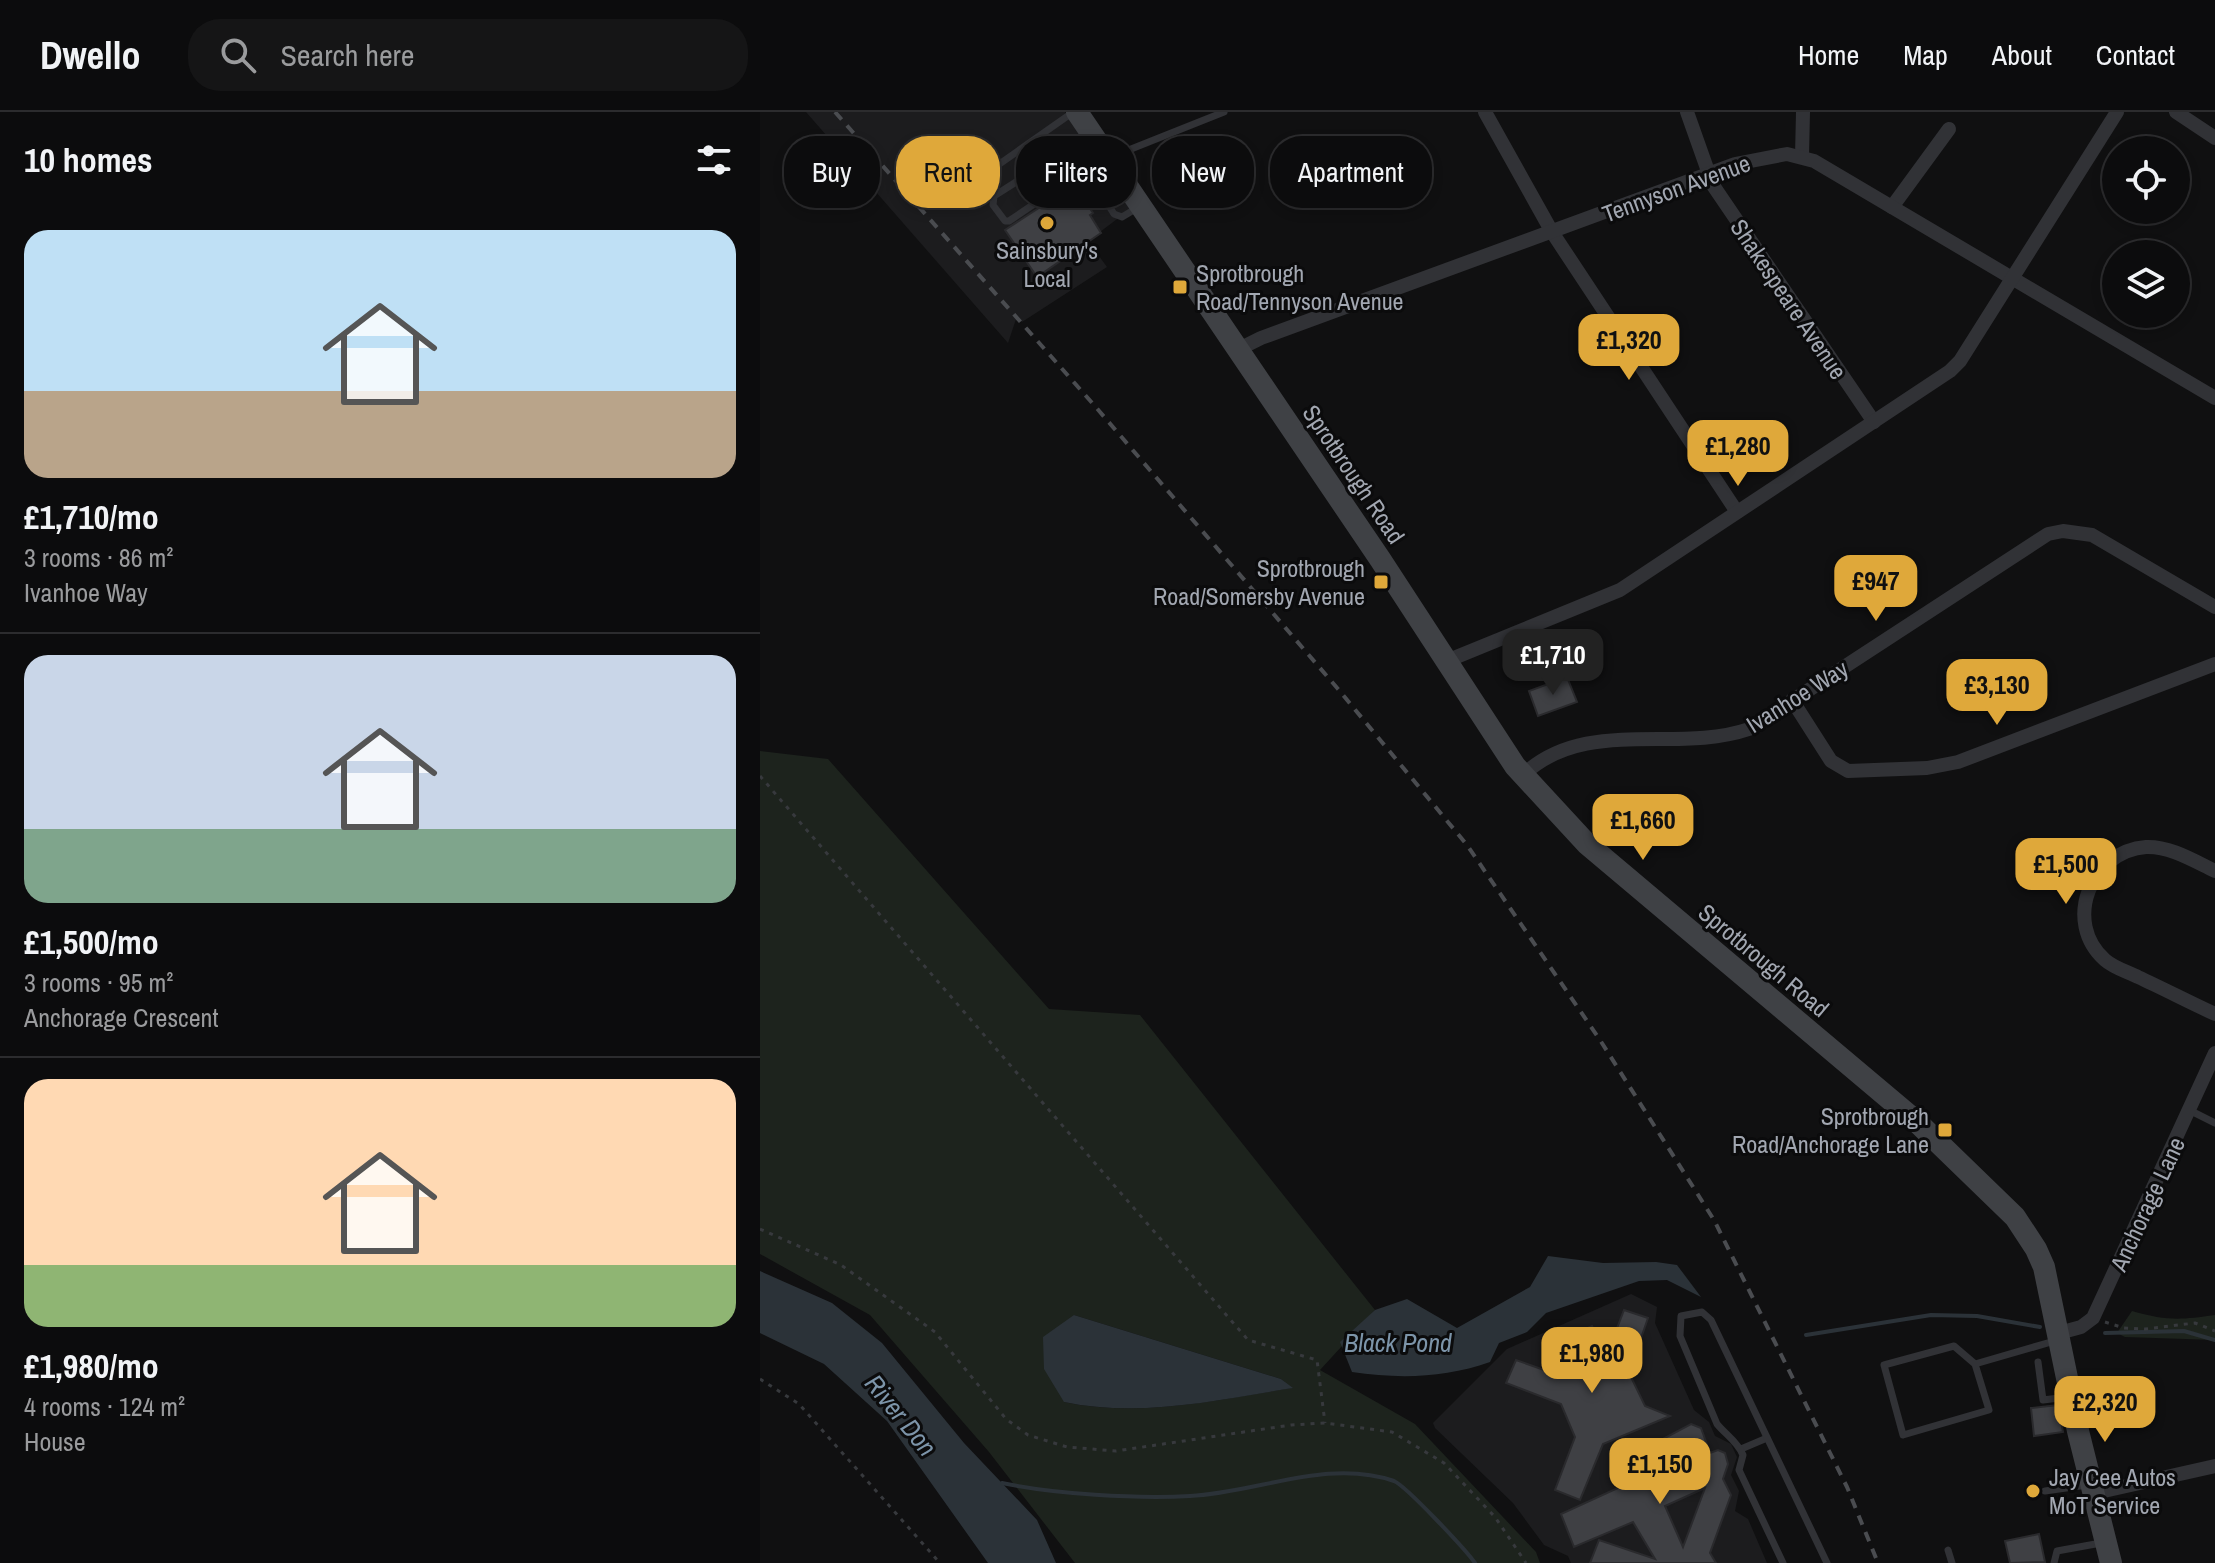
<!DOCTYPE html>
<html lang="en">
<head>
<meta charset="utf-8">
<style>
  :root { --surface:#0c0c0d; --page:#151516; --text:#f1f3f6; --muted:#9a9b9d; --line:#2c2c2e; --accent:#dfa83a }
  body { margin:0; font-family:"Archivo Narrow",sans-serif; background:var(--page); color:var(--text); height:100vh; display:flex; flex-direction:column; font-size:30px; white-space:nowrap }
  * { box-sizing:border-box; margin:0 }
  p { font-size:26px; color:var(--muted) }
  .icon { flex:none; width:44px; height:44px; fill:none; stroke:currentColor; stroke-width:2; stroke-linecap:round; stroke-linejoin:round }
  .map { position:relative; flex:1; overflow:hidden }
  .side { display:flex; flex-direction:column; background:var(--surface); width:760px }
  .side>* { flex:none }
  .hud { position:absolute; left:24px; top:24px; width:760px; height:72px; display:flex; gap:16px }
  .tools { position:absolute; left:1342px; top:24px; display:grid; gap:16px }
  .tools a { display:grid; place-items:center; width:88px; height:88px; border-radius:50%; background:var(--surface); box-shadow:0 4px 12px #0003,0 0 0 2px var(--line); font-size:40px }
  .price { position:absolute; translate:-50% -68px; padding:0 18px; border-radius:16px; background:var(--accent); color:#111; font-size:26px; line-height:52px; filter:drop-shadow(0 2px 4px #0008) }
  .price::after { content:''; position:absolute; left:50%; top:48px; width:24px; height:18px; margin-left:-12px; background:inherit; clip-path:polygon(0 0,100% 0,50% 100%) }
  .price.on { background:#222; color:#fff }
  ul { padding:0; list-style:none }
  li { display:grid; align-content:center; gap:16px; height:424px; padding:0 24px }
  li+li { border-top:2px solid var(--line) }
  li span { display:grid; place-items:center; height:248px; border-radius:24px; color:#555 }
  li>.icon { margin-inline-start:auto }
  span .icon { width:144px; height:144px; fill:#fffc; stroke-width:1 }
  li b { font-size:34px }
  h2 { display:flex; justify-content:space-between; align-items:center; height:96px; padding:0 24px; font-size:34px }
  .tag { padding:0 28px; border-radius:32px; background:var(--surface); box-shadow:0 4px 12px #0003,0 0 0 2px var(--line); font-size:28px; line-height:72px }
  .tag.on { background:var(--accent); color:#111 }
  header { display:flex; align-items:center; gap:48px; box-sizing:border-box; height:112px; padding:0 40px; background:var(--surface); border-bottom:2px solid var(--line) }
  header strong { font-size:38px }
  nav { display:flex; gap:44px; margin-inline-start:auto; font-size:28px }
  .search { width:560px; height:72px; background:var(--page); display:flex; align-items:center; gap:20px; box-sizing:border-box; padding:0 28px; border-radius:32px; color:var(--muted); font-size:30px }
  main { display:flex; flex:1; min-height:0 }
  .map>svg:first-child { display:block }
  .built { fill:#1c1c1e }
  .green { fill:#1d231d; fill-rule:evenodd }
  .water { fill:#2b3238 }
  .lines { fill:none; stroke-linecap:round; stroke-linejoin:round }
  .stream { stroke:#2b3238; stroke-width:4 }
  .building { fill:#3f4044; stroke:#2a2a2d; stroke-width:2; fill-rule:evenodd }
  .path { stroke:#37393d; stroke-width:3; stroke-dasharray:4 6; stroke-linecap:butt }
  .lane { stroke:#313236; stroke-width:7 }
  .street { stroke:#313236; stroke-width:14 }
  .secondary { stroke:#3f4145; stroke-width:22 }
  .rail { stroke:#4a4c50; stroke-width:4; stroke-dasharray:10 8; stroke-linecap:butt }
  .poi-dot { fill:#dfa83a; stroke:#0b0b0c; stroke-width:3 }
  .labels { text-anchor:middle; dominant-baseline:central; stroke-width:6; stroke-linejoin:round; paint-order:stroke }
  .street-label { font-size:24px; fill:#a2a7b1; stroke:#0b0b0c }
  .poi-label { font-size:24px; fill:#a2a7b1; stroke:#0b0b0c; text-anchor:start }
  .water-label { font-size:26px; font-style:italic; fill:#7c94a9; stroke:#0b0b0c }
</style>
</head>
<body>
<header>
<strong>Dwello</strong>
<div class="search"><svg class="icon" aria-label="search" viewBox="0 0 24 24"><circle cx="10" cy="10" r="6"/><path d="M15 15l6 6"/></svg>Search here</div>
<nav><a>Home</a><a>Map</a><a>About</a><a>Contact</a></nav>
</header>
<main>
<section class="side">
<h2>10 homes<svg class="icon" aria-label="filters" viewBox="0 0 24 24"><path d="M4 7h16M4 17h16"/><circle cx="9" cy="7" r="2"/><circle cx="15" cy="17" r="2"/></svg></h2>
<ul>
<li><span style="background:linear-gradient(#bfe0f5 65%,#b9a48a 0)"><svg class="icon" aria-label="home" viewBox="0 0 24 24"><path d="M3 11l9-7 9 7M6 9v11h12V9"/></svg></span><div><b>£1,710/mo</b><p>3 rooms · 86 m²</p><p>Ivanhoe Way</p></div></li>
<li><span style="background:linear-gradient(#c9d6e8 70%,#7fa58c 0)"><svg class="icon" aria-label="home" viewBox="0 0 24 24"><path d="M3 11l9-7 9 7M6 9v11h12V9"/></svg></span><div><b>£1,500/mo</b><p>3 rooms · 95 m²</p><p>Anchorage Crescent</p></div></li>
<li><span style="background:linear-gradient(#ffd9b3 75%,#8fb573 0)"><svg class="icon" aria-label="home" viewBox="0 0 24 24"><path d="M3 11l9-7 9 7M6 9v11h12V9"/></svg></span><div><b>£1,980/mo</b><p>4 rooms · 124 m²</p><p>House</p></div></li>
</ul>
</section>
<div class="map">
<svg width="1455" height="1451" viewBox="0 0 1455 1451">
  <rect width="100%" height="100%" fill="#101011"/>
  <g class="built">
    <path d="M46,0H305L373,95L328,129L347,155L262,210L257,204L248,231Z"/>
    <path d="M871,1182L897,1195L895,1211L934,1298L949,1310L955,1324L971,1332L977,1345L971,1363L979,1379L975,1399L988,1407L1007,1451H811L808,1444L784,1433L753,1391L675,1316L673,1311L747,1237Z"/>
  </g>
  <g class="green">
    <path d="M0,639L68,647L289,897L380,903L615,1198L560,1258L655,1312L776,1440L780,1451H315L229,1340L110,1203L0,1142ZM314,1203L521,1267L531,1276C457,1288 379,1306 304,1290Z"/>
    <path d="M1372,1199C1407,1209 1420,1208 1455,1203V1228L1365,1225L1357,1221Z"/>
  </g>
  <g class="water">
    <path d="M788,1144L843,1151L896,1150L917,1153L941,1185L907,1168L879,1169L786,1201L767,1220L739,1231L730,1250C685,1266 639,1267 592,1260L580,1230L615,1198L647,1187L697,1216L770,1175Z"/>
    <path d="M0,1159L72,1191L122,1231L204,1331L277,1408L296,1451H228L127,1309L64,1252L0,1221Z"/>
    <path d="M314,1203L521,1267L533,1276C458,1288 380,1306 304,1290L284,1257L283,1225Z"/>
  </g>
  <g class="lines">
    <g class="stream">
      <path d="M1345,1221L1424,1219L1455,1228"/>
      <path d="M1046,1223L1171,1203L1217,1204L1280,1215"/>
      <path d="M242,1371C294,1382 376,1387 430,1384C497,1381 567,1346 634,1369C646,1374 706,1438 715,1451"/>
    </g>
  </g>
  <g class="building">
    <path d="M314,73L333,101L330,103L341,121L277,165L245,118Z"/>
    <path d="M807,565L817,590L778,604L769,579Z"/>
    <path d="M864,1198L888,1206L869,1261L885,1294L910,1304L843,1332L820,1388L795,1378L815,1325L801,1292L746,1271L756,1248L804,1265L790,1233L832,1214L846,1245Z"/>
    <path d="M1298,1293L1303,1320L1274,1324L1271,1296Z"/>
    <path d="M931,1312L941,1316L950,1341L958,1338L965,1341L968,1352L963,1367L971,1383L950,1441L956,1451H830L839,1428L895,1447L873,1410L814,1435L801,1402L858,1376L851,1354L880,1339L892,1360L932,1340L899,1329ZM945,1376L923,1435L905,1394Z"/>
    <path d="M1279,1422L1285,1450L1250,1451L1245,1429Z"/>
  </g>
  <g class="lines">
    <g class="path">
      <path d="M0,664L488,1228L557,1248L565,1311"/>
      <path d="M0,1117L81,1153L175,1220L246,1307L268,1323L307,1335L356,1339L531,1313L565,1311L632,1320L684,1351L735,1405L766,1451"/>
      <path d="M1345,1210L1364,1216L1385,1217L1435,1211L1455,1219"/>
      <path d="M0,1267L39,1292L180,1451"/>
    </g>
    <g class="lane">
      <path d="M330,23L234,84L233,93L245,109H249L345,44"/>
      <path d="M312,34L354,102L362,105L377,96"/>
      <path d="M351,45L464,0"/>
      <path d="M208,74L312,1"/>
      <path d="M1429,998L1455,1011"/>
      <path d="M1278,1250L1283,1288L1307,1285"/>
      <path d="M1215,1252L1194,1234L1124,1253L1143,1323L1229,1298L1215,1252L1298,1228"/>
      <path d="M981,1337L1007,1326"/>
      <path d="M1285,1379L1327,1373"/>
      <path d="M1188,1438L1192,1451"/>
      <path d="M1023,1451L979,1358L983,1343C977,1329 966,1323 957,1312L920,1224L921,1204L942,1200L951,1208L1067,1451"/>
      <path d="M1294,1451L1297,1439L1341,1431"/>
    </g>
    <g class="street">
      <path d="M725,0L792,120L977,400"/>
      <path d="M927,0L949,62"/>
      <path d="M1416,0L1455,26"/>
      <path d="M1042,44L1043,0"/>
      <path d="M946,63L1114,310"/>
      <path d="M1132,95L1189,17"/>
      <path d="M479,237L501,226L975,52L1027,42L1054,49L1455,286"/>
      <path d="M684,550L860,478L1190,259L1200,249L1357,0"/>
      <path d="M1032,588L1071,649L1088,659L1167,656L1198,650L1455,552"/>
      <path d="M763,663C826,604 916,642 989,617L1288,422L1303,419L1332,423L1455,495"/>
      <path d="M1455,759C1434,749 1410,734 1386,735C1331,739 1302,810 1345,848C1354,856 1368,860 1378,865C1404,877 1429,890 1455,902"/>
      <path d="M1299,1221L1321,1215L1333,1206L1455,941"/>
      <path d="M1335,1381L1455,1354"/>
    </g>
    <path class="secondary" d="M317,0L620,447L755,654L827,732L1157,1010L1255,1105L1276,1137L1284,1155L1318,1319L1351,1451"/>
    <path class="rail" d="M75,0L334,293L578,577L707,733L840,928L954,1108L1087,1375L1118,1451"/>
  </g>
  <g class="poi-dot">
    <circle cx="287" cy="111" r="8"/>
    <rect x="412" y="167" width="16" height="16" rx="4"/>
    <rect x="613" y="462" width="16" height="16" rx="4"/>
    <rect x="1177" y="1010" width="16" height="16" rx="4"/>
    <circle cx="1273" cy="1379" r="8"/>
  </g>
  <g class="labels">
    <g class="street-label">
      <text transform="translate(916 76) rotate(-20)">Tennyson Avenue</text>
      <text transform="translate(1029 187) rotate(56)">Shakespeare Avenue</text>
      <text transform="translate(594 362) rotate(56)">Sprotbrough Road</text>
      <text transform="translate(1037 584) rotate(-32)">Ivanhoe Way</text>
      <text transform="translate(1004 848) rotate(40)">Sprotbrough Road</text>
      <text transform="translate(1387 1092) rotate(-65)">Anchorage Lane</text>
    </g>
    <g class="poi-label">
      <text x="287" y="138" text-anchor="middle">Sainsbury's<tspan x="287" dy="28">Local</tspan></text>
      <text x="436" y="161">Sprotbrough<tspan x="436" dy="28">Road/Tennyson Avenue</tspan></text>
      <text x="605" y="456" text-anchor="end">Sprotbrough<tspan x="605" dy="28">Road/Somersby Avenue</tspan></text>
      <text x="1169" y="1004" text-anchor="end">Sprotbrough<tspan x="1169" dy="28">Road/Anchorage Lane</tspan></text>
      <text x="1289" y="1365">Jay Cee Autos<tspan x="1289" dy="28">MoT Service</tspan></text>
    </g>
    <g class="water-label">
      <text x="638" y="1230">Black Pond</text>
      <text transform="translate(141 1303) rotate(51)">River Don</text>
    </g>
  </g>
</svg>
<div class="tools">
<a><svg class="icon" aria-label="locate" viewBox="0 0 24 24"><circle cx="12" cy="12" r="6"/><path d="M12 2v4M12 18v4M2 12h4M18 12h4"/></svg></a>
<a><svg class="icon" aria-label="layers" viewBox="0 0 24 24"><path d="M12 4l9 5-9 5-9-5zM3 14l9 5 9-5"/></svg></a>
</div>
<b class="price" style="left:869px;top:270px">£1,320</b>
<b class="price" style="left:978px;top:376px">£1,280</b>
<b class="price" style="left:1116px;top:511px">£947</b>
<b class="price on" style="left:793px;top:585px">£1,710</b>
<b class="price" style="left:1237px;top:615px">£3,130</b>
<b class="price" style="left:883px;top:750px">£1,660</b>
<b class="price" style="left:1306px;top:794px">£1,500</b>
<b class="price" style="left:832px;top:1283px">£1,980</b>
<b class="price" style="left:1345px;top:1332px">£2,320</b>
<b class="price" style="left:900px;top:1394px">£1,150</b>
<div class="hud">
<a class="tag">Buy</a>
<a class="tag on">Rent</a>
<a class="tag">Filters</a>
<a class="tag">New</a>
<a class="tag">Apartment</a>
</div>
</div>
</main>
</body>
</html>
